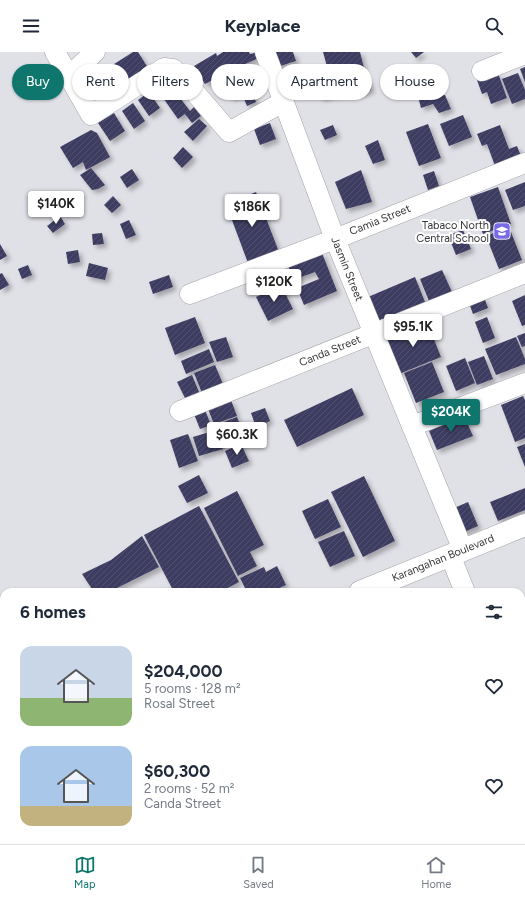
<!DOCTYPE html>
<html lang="en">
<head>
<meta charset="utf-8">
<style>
  :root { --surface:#fff; --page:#f6f6f7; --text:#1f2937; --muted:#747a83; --line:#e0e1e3; --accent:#0f766e }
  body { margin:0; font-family:Figtree,sans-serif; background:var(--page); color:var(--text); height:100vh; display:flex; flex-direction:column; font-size:15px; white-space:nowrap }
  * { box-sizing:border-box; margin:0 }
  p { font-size:13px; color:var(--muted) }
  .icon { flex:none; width:22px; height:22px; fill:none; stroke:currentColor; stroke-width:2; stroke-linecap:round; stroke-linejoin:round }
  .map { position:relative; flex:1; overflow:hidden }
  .side { position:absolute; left:0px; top:536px; width:525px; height:256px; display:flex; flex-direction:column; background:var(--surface); border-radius:12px 12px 0 0; box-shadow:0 1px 3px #0004 }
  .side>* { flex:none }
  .hud { position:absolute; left:12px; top:12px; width:501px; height:36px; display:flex; gap:8px }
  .price { position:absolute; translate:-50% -34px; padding:0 9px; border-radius:4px; background:#fff; color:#222; font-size:13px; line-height:26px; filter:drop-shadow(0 1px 2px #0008) }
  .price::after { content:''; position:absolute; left:50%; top:24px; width:12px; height:9px; margin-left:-6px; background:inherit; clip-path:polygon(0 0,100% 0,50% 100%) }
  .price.on { background:var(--accent); color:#fff }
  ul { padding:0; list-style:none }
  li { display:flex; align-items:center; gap:12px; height:100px; padding:0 20px }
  li span { display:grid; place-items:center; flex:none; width:112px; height:80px; border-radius:12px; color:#555 }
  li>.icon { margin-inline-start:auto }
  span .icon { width:48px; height:48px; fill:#fffc; stroke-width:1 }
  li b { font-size:17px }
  h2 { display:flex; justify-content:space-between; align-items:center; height:48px; padding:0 20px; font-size:17px }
  .pill { padding:0 14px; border-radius:18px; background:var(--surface); box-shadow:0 1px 3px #0004; font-size:14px; line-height:36px }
  .pill.on { background:var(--accent); color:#fff }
  header { display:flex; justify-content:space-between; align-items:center; height:52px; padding:0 20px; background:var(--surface); font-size:18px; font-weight:700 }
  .tabs { display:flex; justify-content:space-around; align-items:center; height:56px; border-top:1px solid var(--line); background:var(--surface); font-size:11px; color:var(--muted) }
  .tabs a { display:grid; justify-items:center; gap:2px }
  .tabs .on { color:var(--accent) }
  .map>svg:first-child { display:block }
  .building { fill:url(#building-hatch); filter:url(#shadow) }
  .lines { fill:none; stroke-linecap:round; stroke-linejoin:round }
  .minor-casing { stroke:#a3a3a9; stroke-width:21 }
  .major-casing { stroke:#a3a3a9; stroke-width:23 }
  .minor { stroke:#fff; stroke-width:20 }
  .major { stroke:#fff; stroke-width:22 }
  .labels { text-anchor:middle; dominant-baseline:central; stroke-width:4; stroke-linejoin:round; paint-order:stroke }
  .street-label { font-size:11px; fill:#343436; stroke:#fff }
  .poi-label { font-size:11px; fill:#343436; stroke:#fff; text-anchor:end }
</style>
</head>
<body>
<header><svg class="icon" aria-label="menu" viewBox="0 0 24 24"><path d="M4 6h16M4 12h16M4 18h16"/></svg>Keyplace<svg class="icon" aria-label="search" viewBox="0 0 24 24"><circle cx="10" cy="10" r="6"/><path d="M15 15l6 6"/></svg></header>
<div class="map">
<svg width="525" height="792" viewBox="0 0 525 792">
  <defs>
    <pattern id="building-hatch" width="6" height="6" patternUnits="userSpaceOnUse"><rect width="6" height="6" fill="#3e3c62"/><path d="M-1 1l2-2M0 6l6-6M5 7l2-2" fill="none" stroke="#525071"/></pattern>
    <filter id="shadow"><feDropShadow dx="3.5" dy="3.5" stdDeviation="2" flood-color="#0004"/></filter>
  </defs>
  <rect width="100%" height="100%" fill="#e0e0e7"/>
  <g class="building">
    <path d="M133,0H138L150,19L124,35L111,14Z"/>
    <path d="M223,0H249L250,2L259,0L261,5L227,20L205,32L194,14L216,1L217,4Z"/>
    <path d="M275,0H293L296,9L277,15Z"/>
    <path d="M323,0H360L364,16L345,21L342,14L328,18Z"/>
    <path d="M411,0H424L416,6Z"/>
    <path d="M525,15V30L520,17Z"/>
    <path d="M244,16L249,29L253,27L257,37L252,39L256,50L247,54L242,42L231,46L222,25Z"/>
    <path d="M104,17L120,40L93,57L79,32Z"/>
    <path d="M299,17L305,34L286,41L280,24Z"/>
    <path d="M166,20L179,37L170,36L162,41L155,28Z"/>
    <path d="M498,21L507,46L491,52L487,40L482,42L477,28Z"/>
    <path d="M518,21L525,38V47L512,52L502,27Z"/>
    <path d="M334,24L340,40L321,46L315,30Z"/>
    <path d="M369,27L371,38L359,42L354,32Z"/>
    <path d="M436,31L439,44L445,43L451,57L439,61L433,52L421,56L416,36Z"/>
    <path d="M170,38H174L190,59L194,55L201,64L192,71L185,62L178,67L161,43Z"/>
    <path d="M149,40L160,56L149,64L138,48Z"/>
    <path d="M133,51L145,69L134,77L122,59Z"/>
    <path d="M114,61L125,79L110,89L98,71Z"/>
    <path d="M463,63L472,85L449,94L440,72Z"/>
    <path d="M199,67L207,74L193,89L184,80Z"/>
    <path d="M270,71L276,87L260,93L254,77Z"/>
    <path d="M428,72L441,106L419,114L406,80Z"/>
    <path d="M333,73L337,83L325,88L320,78Z"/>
    <path d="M500,73L509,97L517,94L521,104L495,114L487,92L482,94L477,82Z"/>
    <path d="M91,78L97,81L110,105L86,118L83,110L73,116L60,95Z"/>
    <path d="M378,88L385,108L373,112L365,94Z"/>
    <path d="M183,95L193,105L182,116L173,106Z"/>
    <path d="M91,116L105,133L98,137L92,138L80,123Z"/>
    <path d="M132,117L139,128L127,136L120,125Z"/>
    <path d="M361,118L372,150L346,157L335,130Z"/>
    <path d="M434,119L439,134L428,138L423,123Z"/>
    <path d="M525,130V154L513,158L505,138Z"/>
    <path d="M498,135L511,172L483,182L470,145Z"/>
    <path d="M256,140L279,200L248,211L226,152Z"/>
    <path d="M113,144L121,153L112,161L104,153Z"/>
    <path d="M60,164L65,172L53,181L47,174Z"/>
    <path d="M129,168L136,183L126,187L120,172Z"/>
    <path d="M509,175L522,208L499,217L486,184Z"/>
    <path d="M463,178L471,197L456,203L448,183Z"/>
    <path d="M102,181L104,192L93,193L92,182Z"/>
    <path d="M0,192L7,204L0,208Z"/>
    <path d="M78,198L80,210L68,212L66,200Z"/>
    <path d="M322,201L337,239L304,253L297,236L319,227L315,220L293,228L288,214Z"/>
    <path d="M89,211L108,216L105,228L86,224Z"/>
    <path d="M28,213L32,223L22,227L18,217Z"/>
    <path d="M442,218L452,240L429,249L420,227Z"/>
    <path d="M2,221L9,233L0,238V222Z"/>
    <path d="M169,223L173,235L153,242L149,230Z"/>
    <path d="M415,225L425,250L378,269L368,245Z"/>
    <path d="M281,233L293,257L268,269L256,245Z"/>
    <path d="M525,243V273L522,274L512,249Z"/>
    <path d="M484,245L488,256L473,262L469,251Z"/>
    <path d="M195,265L205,291L175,303L165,276Z"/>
    <path d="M487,265L495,286L483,291L475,270Z"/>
    <path d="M427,270L441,305L399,322L385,286Z"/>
    <path d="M525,281V294L522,295L517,284Z"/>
    <path d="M226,285L233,305L217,310L209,290Z"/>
    <path d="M516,285L525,307V312L496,323L485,297Z"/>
    <path d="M209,297L214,310L186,322L181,309Z"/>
    <path d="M484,304L493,327L477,333L468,310Z"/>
    <path d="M465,306L475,331L456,339L446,314Z"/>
    <path d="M432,310L444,340L416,351L404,321Z"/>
    <path d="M215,313L223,332L202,341L194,321Z"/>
    <path d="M192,323L199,340L185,346L177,330Z"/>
    <path d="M352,336L364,363L297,395L284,368Z"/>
    <path d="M523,344L525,348V386L515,390L501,353Z"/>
    <path d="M231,348L237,364L214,372L208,357Z"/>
    <path d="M265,356L270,369L256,375L251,361Z"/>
    <path d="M205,358L211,373L200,377L194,362Z"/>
    <path d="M464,364L473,384L437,398L429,379Z"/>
    <path d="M237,365L245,385L229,391L221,371Z"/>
    <path d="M216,378L223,397L199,404L193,385Z"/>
    <path d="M188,382L198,409L179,416L170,388Z"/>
    <path d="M241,392L249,409L232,416L225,399Z"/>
    <path d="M525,392V415L517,395Z"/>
    <path d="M199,423L208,441L187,451L178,434Z"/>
    <path d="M364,424L395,489L363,505L331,440Z"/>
    <path d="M525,436V458L498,469L490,450Z"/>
    <path d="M237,439L264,493L250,500L257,514L238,524L204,456Z"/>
    <path d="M328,447L341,475L315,487L302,459Z"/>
    <path d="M468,450L478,474L462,481L452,457Z"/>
    <path d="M199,454L239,530L220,540H174L144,483Z"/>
    <path d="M344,479L355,504L330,515L318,490Z"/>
    <path d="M142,484L159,515L109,540H94L82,522L111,508Z"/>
    <path d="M277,514L286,533L271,540H247L240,526L264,515L266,520Z"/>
    <path d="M4,590V624L0,626V596Z"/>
    <path d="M4,635V663L0,664V637Z"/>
    <path d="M525,638V657L521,647V640Z"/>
    <path d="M276,788H293L286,792H278Z"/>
    <path d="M358,788H373L375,792H360Z"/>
    <path d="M403,788H426L416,792H404Z"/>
  </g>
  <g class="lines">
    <defs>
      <g id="minor">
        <path d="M55,0L91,63L164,16L173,17L179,22L229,80L283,50"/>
        <path d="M265,0L335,187L463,498"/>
        <path d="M482,19L525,2"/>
        <path d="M69,24L95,0"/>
        <path d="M190,242L335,187L525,111"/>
        <path d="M180,359L525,221"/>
        <path d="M412,374L525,331"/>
        <path d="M450,503L465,540"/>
        <path d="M521,567L525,565"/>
        <path d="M521,677L525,687"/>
        <path d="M0,734L4,751"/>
        <path d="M13,788L14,792"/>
        <path d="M253,788L256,792"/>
        <path d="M351,788L353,792"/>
      </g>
      <g id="major">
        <path d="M360,540L525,473"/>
        <path d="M0,684L4,682"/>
      </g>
    </defs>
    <use href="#minor" class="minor-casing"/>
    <use href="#major" class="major-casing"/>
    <use href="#minor" class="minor"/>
    <use href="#major" class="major"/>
  </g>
  <defs>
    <symbol id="school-square" viewBox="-11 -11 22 22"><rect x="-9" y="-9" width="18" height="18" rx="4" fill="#7869e4" stroke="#fff"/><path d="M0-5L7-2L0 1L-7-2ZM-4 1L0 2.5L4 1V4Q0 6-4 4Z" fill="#fff"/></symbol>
  </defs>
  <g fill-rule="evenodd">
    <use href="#school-square" x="492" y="169" width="20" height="20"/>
  </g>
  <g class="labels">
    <g class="street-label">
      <text transform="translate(380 168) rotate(-22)">Camia Street</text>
      <text transform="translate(347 217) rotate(68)">Jasmin Street</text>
      <text transform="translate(330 299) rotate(-22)">Canda Street</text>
      <text transform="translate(443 506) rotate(-22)">Karangahan Boulevard</text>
    </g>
    <g class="poi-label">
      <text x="489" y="173">Tabaco North<tspan x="489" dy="13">Central School</tspan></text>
    </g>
  </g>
</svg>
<b class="price" style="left:56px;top:173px">$140K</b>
<b class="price" style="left:252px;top:176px">$186K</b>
<b class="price" style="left:274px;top:251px">$120K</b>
<b class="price" style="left:413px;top:296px">$95.1K</b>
<b class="price on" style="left:451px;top:381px">$204K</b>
<b class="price" style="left:237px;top:404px">$60.3K</b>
<div class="hud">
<a class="pill on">Buy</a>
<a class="pill">Rent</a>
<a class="pill">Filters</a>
<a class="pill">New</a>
<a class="pill">Apartment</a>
<a class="pill">House</a>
</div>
<section class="side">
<h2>6 homes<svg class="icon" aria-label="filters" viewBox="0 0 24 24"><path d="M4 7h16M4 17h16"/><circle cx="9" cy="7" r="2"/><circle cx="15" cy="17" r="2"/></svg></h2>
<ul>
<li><span style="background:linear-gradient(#c9d6e8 65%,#8fb573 0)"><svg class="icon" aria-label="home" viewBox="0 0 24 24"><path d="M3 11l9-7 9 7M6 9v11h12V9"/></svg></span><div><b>$204,000</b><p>5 rooms · 128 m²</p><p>Rosal Street</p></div><svg class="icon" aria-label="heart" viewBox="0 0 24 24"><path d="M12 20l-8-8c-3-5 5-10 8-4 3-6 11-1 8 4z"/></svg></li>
<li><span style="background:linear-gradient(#a9c7e8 75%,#c2b280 0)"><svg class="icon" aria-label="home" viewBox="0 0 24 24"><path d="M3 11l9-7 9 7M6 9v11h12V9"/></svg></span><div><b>$60,300</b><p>2 rooms · 52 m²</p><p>Canda Street</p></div><svg class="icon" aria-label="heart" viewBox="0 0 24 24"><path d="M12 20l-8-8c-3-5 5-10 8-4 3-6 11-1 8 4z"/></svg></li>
</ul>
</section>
</div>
<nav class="tabs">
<a class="on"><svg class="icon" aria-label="map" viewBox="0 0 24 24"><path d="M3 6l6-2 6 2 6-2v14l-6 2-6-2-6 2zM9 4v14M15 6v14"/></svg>Map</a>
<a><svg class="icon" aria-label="saved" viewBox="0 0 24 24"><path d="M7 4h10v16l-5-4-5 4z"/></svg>Saved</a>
<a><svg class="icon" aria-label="home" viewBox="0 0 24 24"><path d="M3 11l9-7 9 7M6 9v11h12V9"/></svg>Home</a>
</nav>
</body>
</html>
